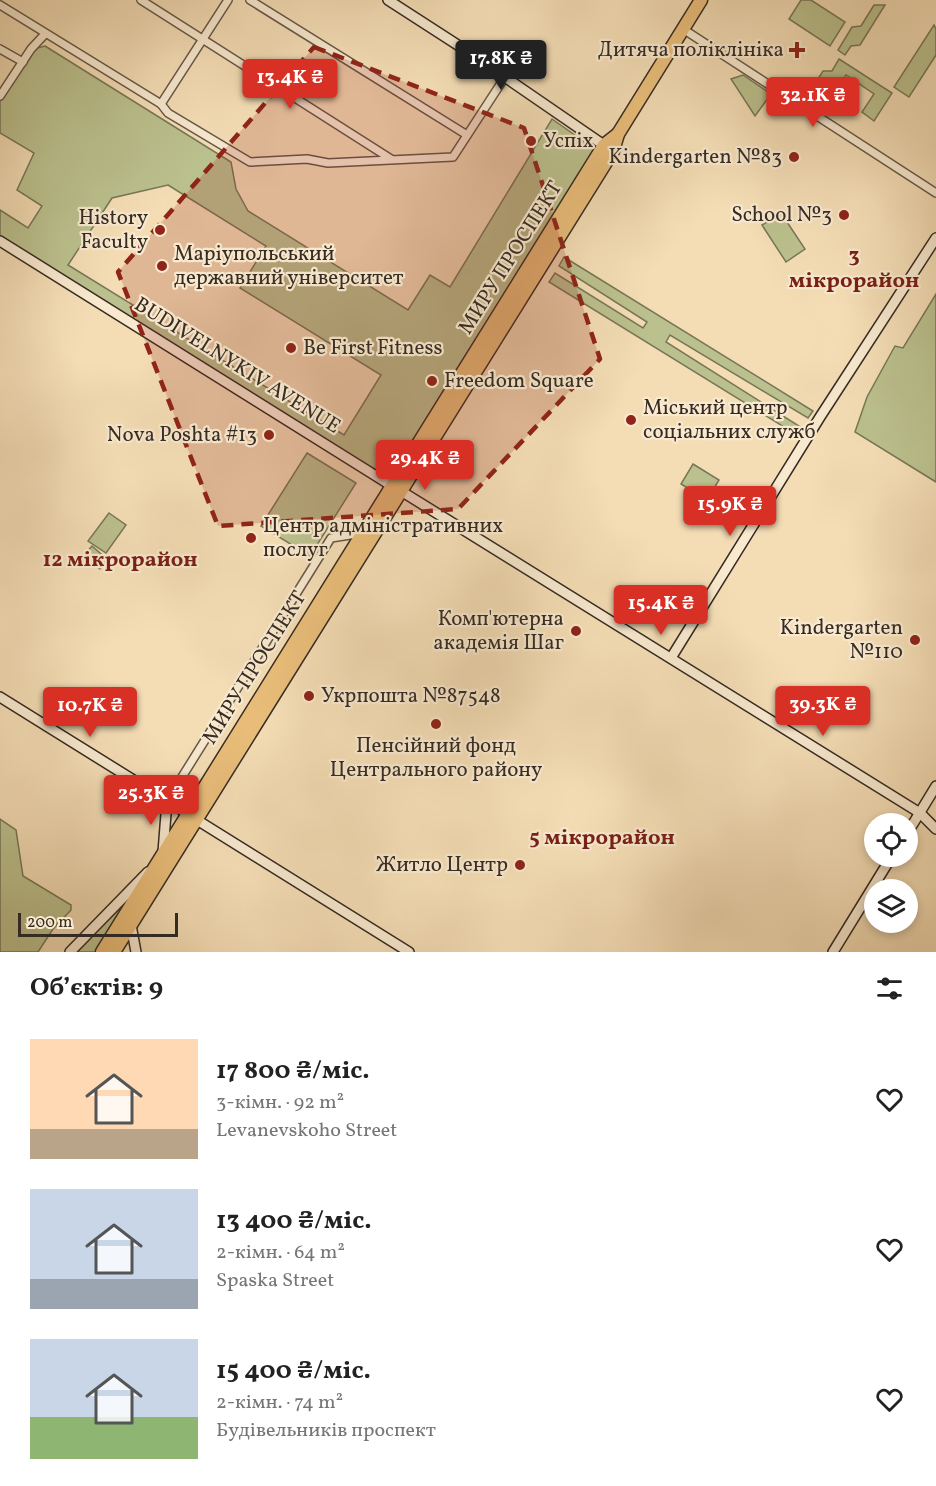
<!DOCTYPE html>
<html lang="uk">
<head>
<meta charset="utf-8">
<style>
  :root { --surface:#fff; --page:#f6f6f6; --text:#222; --muted:#767676; --accent:#d93025 }
  body { margin:0; font-family:Vollkorn,serif; background:var(--page); color:var(--text); height:100vh; display:flex; flex-direction:column; font-size:22px; white-space:nowrap }
  * { box-sizing:border-box; margin:0 }
  p { font-size:20px; color:var(--muted) }
  .icon { flex:none; width:33px; height:33px; fill:none; stroke:currentColor; stroke-width:2; stroke-linecap:round; stroke-linejoin:round }
  .map { position:relative; height:952px; overflow:hidden }
  .details { display:flex; flex-direction:column; background:var(--surface); flex:1 }
  .details>* { flex:none }
  .controls { position:absolute; left:864px; top:813px; display:grid; gap:12px }
  .controls a { display:grid; place-items:center; width:54px; height:54px; border-radius:50%; background:var(--surface); box-shadow:0 3px 9px #0003; font-size:30px }
  .scale { position:absolute; left:18px; bottom:15px; width:160px; box-sizing:border-box; padding-left:6px; border:3px solid #362b23; border-top:0; font-size:16px; line-height:21px; white-space:nowrap; color:#362b23; -webkit-text-stroke:4px #f8e9cf; paint-order:stroke }
  .price { position:absolute; translate:-50% -51px; padding:0 14px; border-radius:6px; background:var(--accent); color:#fff; font-size:20px; line-height:39px; filter:drop-shadow(0 2px 3px #0008) }
  .price::after { content:''; position:absolute; left:50%; top:36px; width:18px; height:14px; margin-left:-9px; background:inherit; clip-path:polygon(0 0,100% 0,50% 100%) }
  .price.selected { background:#222; color:#fff }
  ul { padding:0; list-style:none }
  li { display:flex; align-items:center; gap:18px; height:150px; padding:0 30px }
  li span { display:grid; place-items:center; flex:none; width:168px; height:120px; border-radius:0px; color:#555 }
  li>.icon { margin-inline-start:auto }
  span .icon { width:72px; height:72px; fill:#fffc; stroke-width:1 }
  li b { font-size:26px }
  h2 { display:flex; justify-content:space-between; align-items:center; height:72px; padding:0 30px; font-size:26px }
  .map>svg:first-child { display:block }
  .green { fill:#bbc18e; stroke:#787658; stroke-width:1.5; fill-rule:evenodd }
  .lines { fill:none; stroke-linecap:round; stroke-linejoin:round }
  .street-casing { stroke:#665848; stroke-width:10 }
  .secondary-casing { stroke:#362b23; stroke-width:12 }
  .highway-casing { stroke:#362b23; stroke-width:15 }
  .street { stroke:#f8e9cf; stroke-width:7 }
  .secondary { stroke:#f8e9cf; stroke-width:9 }
  .highway { stroke:#eabe7a; stroke-width:12 }
  .marked { fill:#8f2418; fill-opacity:0.2; stroke:#8f2418; stroke-width:4.5; stroke-dasharray:12 8; stroke-linejoin:round }
  .poi-dot { fill:#8f2418; stroke:#f8e9cf; stroke-width:2 }
  .labels { text-anchor:middle; dominant-baseline:central; stroke-width:4.5; stroke-linejoin:round; paint-order:stroke }
  .poi-label { font-size:21px; fill:#362b23; stroke:#f8e9cf; text-anchor:end }
  .street-label { font-size:21px; fill:#362b23; stroke:#f8e9cf }
  .neighbourhood-label { font-size:22px; font-weight:bold; fill:#7a1f14; stroke:#f8e9cf }
</style>
</head>
<body>
<div class="map">
<svg width="936" height="952" viewBox="0 0 936 952">
  <rect width="100%" height="100%" fill="#f4ddb5"/>
  <filter id="stains"><feTurbulence type="fractalNoise" baseFrequency=".00333" numOctaves="4"/><feColorMatrix values="0 0 0 0 .2 0 0 0 0 .09 0 0 0 0 .02 0 0 0 .5 -.17"/></filter>
  <radialGradient id="worn" r=".72"><stop offset=".6" stop-color="#630" stop-opacity="0"/><stop offset="1" stop-color="#630" stop-opacity=".3"/></radialGradient>
  <g class="green">
    <path d="M801,0H811L845,22L830,46L789,19Z"/>
    <path d="M874,5H885L860,45L851,46L845,55L838,50L852,27L861,26Z"/>
    <path d="M934,25L936,29V55L909,97L894,87Z"/>
    <path d="M45,46L231,162L236,189L248,211L408,310L430,275L450,287L552,119L596,150L391,481L0,237V210L28,228L42,206L17,190L34,153L0,133V101L33,51L37,48ZM168,185L266,246L240,288L381,375L344,435L68,265L112,198Z"/>
    <path d="M839,59L892,93L874,121L862,112L874,94L846,75L834,93L816,82L823,71H832Z"/>
    <path d="M743,75L771,94L755,116L731,79Z"/>
    <path d="M781,213L805,249L786,262L762,225Z"/>
    <path d="M564,257L813,411L808,418L670,335L666,342L802,428L797,435L549,282L555,273L643,328L647,322L559,266Z"/>
    <path d="M936,294V482L855,432L867,397L895,346L903,348Z"/>
    <path d="M307,453L356,483L310,556L261,526Z"/>
    <path d="M693,464L719,480L707,500L681,484Z"/>
    <path d="M109,513L126,525L106,553L88,541Z"/>
    <path d="M92,546L108,560L100,569L84,555Z"/>
    <path d="M0,819L16,830L23,876L71,905V910L53,929L38,952H0Z"/>
    <path d="M138,884L96,952H76Z"/>
  </g>
  <g class="lines">
    <defs>
      <g id="street">
        <path d="M141,0L391,159"/>
        <path d="M250,0L467,135"/>
        <path d="M0,5L161,104L168,113L250,162L307,159L328,163L453,157L505,77"/>
        <path d="M683,29L936,193"/>
        <path d="M0,49L23,62"/>
        <path d="M0,96L31,49L45,34"/>
        <path d="M161,104L228,0"/>
        <path d="M167,801L331,538L363,533"/>
      </g>
      <g id="secondary">
        <path d="M388,0L467,51L608,148"/>
        <path d="M0,241L392,486"/>
        <path d="M401,491L920,813L936,829"/>
        <path d="M671,658L820,417L936,238"/>
        <path d="M0,697L188,814"/>
        <path d="M197,820L409,952"/>
        <path d="M908,832L936,786"/>
        <path d="M163,852L167,801"/>
        <path d="M131,925L136,952"/>
        <path d="M70,952L148,872"/>
        <path d="M833,952L892,856"/>
      </g>
      <g id="highway">
        <path d="M102,952L604,145L618,134"/>
        <path d="M114,952L613,151L618,134L701,0"/>
      </g>
    </defs>
    <use href="#street" class="street-casing"/>
    <use href="#secondary" class="secondary-casing"/>
    <use href="#highway" class="highway-casing"/>
    <use href="#street" class="street"/>
    <use href="#secondary" class="secondary"/>
    <use href="#highway" class="highway"/>
  </g>
  <path class="marked" d="M314,47L524,128L600,359L458,509L218,526L118,272Z"/>
  <g class="poi-dot">
    <path d="M794 41h6v6h6v6h-6v6h-6v-6h-6v-6h6z"/>
    <circle cx="531" cy="141" r="6"/>
    <circle cx="794" cy="157" r="6"/>
    <circle cx="844" cy="215" r="6"/>
    <circle cx="160" cy="230" r="6"/>
    <circle cx="162" cy="266" r="6"/>
    <circle cx="291" cy="348" r="6"/>
    <circle cx="432" cy="381" r="6"/>
    <circle cx="631" cy="420" r="6"/>
    <circle cx="269" cy="435" r="6"/>
    <circle cx="251" cy="538" r="6"/>
    <circle cx="576" cy="631" r="6"/>
    <circle cx="915" cy="640" r="6"/>
    <circle cx="309" cy="696" r="6"/>
    <circle cx="436" cy="724" r="6"/>
    <circle cx="520" cy="865" r="6"/>
  </g>
  <g class="labels">
    <g class="poi-label">
      <text x="784" y="50">Дитяча поліклініка</text>
      <text x="543" y="141" text-anchor="start">Успіх</text>
      <text x="782" y="157">Kindergarten №83</text>
      <text x="832" y="215">School №3</text>
      <text x="148" y="218">History<tspan x="148" dy="24">Faculty</tspan></text>
      <text x="174" y="254" text-anchor="start">Маріупольський<tspan x="174" dy="24">державний університет</tspan></text>
      <text x="303" y="348" text-anchor="start">Be First Fitness</text>
      <text x="444" y="381" text-anchor="start">Freedom Square</text>
      <text x="643" y="408" text-anchor="start">Міський центр<tspan x="643" dy="24">соціальних служб</tspan></text>
      <text x="257" y="435">Nova Poshta #13</text>
      <text x="263" y="526" text-anchor="start">Центр адміністративних<tspan x="263" dy="24">послуг</tspan></text>
      <text x="564" y="619">Комп'ютерна<tspan x="564" dy="24">академія Шаг</tspan></text>
      <text x="903" y="628">Kindergarten<tspan x="903" dy="24">№110</tspan></text>
      <text x="321" y="696" text-anchor="start">Укрпошта №87548</text>
      <text x="436" y="746" text-anchor="middle">Пенсійний фонд<tspan x="436" dy="24">Центрального району</tspan></text>
      <text x="508" y="865">Житло Центр</text>
    </g>
    <g class="street-label">
      <text transform="translate(511 258) rotate(-58)">МИРУ ПРОСПЕКТ</text>
      <text transform="translate(237 366) rotate(32)">BUDIVELNYKIV AVENUE</text>
      <text transform="translate(255 668) rotate(-58)">МИРУ ПРОСПЕКТ</text>
    </g>
    <g class="neighbourhood-label">
      <text x="854" y="256">3<tspan x="854" dy="25">мікрорайон</tspan></text>
      <text x="120" y="560">12 мікрорайон</text>
      <text x="602" y="838">5 мікрорайон</text>
    </g>
  </g>
  <rect width="100%" height="100%" filter="url(#stains)"/>
  <rect width="100%" height="100%" fill="url(#worn)"/>
</svg>
<div class="controls">
<a><svg class="icon" aria-label="locate" viewBox="0 0 24 24"><circle cx="12" cy="12" r="6"/><path d="M12 2v4M12 18v4M2 12h4M18 12h4"/></svg></a>
<a><svg class="icon" aria-label="layers" viewBox="0 0 24 24"><path d="M12 4l9 5-9 5-9-5zM3 14l9 5 9-5"/></svg></a>
</div>
<div class="scale">200 m</div>
<b class="price selected" style="left:501px;top:91px">17.8K ₴</b>
<b class="price" style="left:290px;top:110px">13.4K ₴</b>
<b class="price" style="left:813px;top:128px">32.1K ₴</b>
<b class="price" style="left:425px;top:491px">29.4K ₴</b>
<b class="price" style="left:730px;top:537px">15.9K ₴</b>
<b class="price" style="left:661px;top:636px">15.4K ₴</b>
<b class="price" style="left:823px;top:737px">39.3K ₴</b>
<b class="price" style="left:90px;top:738px">10.7K ₴</b>
<b class="price" style="left:151px;top:826px">25.3K ₴</b>
</div>
<section class="details">
<h2>Об’єктів: 9<svg class="icon" aria-label="filters" viewBox="0 0 24 24"><path d="M4 7h16M4 17h16"/><circle cx="9" cy="7" r="2"/><circle cx="15" cy="17" r="2"/></svg></h2>
<ul>
<li><span style="background:linear-gradient(#ffd9b3 75%,#b9a48a 0)"><svg class="icon" aria-label="home" viewBox="0 0 24 24"><path d="M3 11l9-7 9 7M6 9v11h12V9"/></svg></span><div><b>17 800 ₴/міс.</b><p>3-кімн. · 92 m²</p><p>Levanevskoho Street</p></div><svg class="icon" aria-label="heart" viewBox="0 0 24 24"><path d="M12 20l-8-8c-3-5 5-10 8-4 3-6 11-1 8 4z"/></svg></li>
<li><span style="background:linear-gradient(#c9d6e8 75%,#9aa5b1 0)"><svg class="icon" aria-label="home" viewBox="0 0 24 24"><path d="M3 11l9-7 9 7M6 9v11h12V9"/></svg></span><div><b>13 400 ₴/міс.</b><p>2-кімн. · 64 m²</p><p>Spaska Street</p></div><svg class="icon" aria-label="heart" viewBox="0 0 24 24"><path d="M12 20l-8-8c-3-5 5-10 8-4 3-6 11-1 8 4z"/></svg></li>
<li><span style="background:linear-gradient(#c9d6e8 65%,#8fb573 0)"><svg class="icon" aria-label="home" viewBox="0 0 24 24"><path d="M3 11l9-7 9 7M6 9v11h12V9"/></svg></span><div><b>15 400 ₴/міс.</b><p>2-кімн. · 74 m²</p><p>Будівельників проспект</p></div><svg class="icon" aria-label="heart" viewBox="0 0 24 24"><path d="M12 20l-8-8c-3-5 5-10 8-4 3-6 11-1 8 4z"/></svg></li>
</ul>
</section>
</body>
</html>
